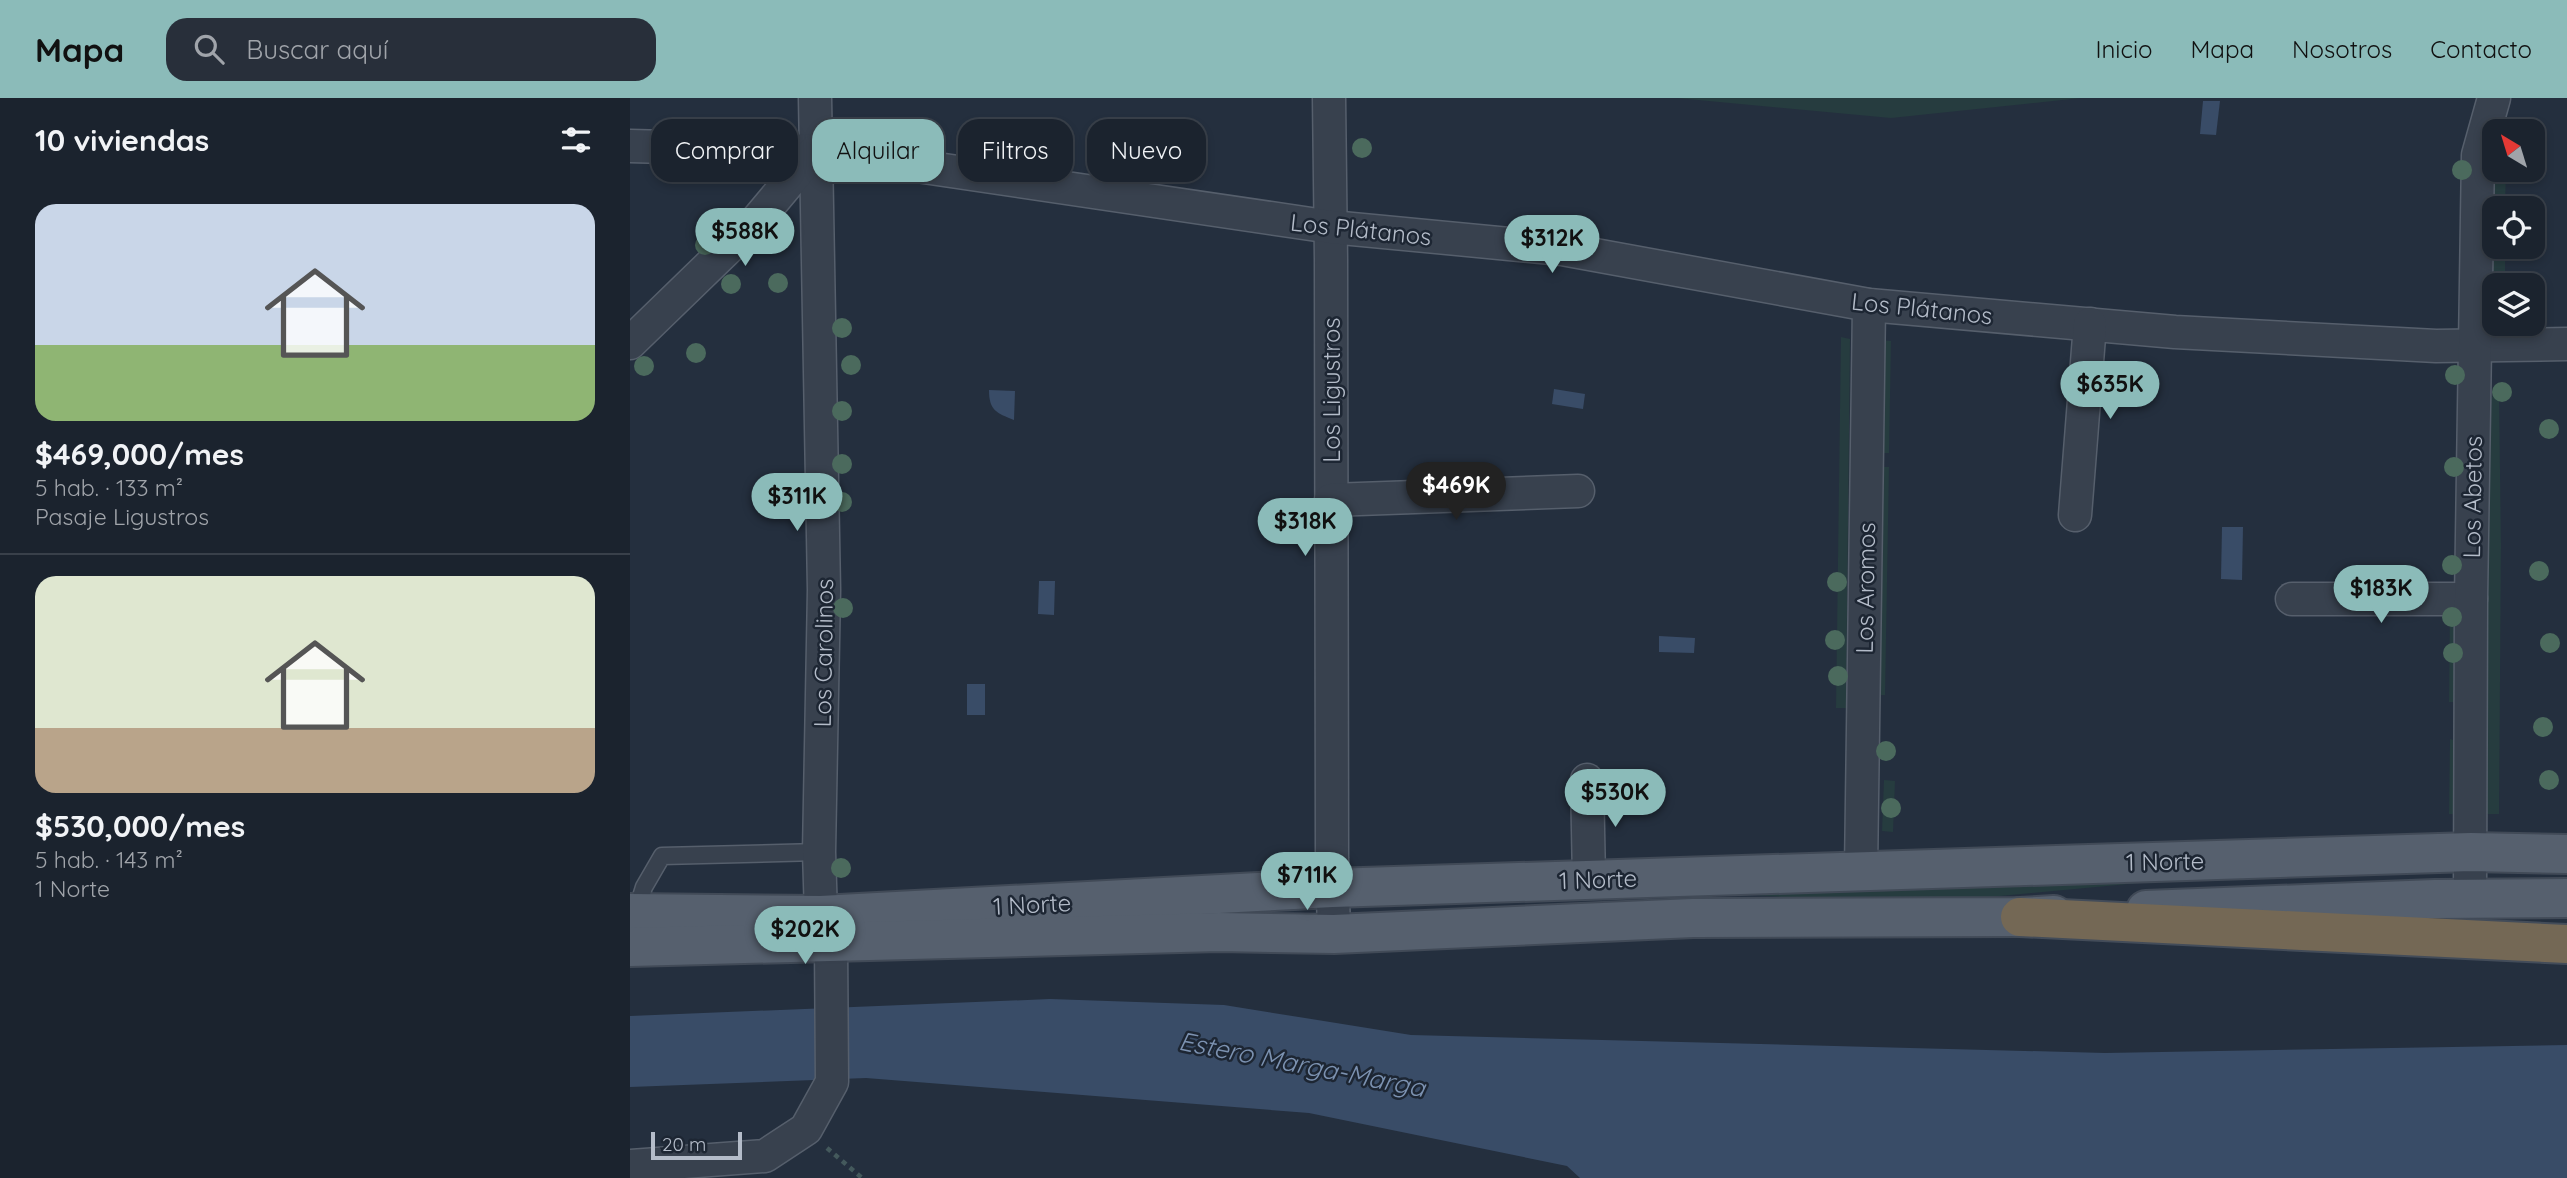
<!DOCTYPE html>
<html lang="es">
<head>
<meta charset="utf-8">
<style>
  :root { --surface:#1b232e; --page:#282f3a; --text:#f1f3f6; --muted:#a0a4aa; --line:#39404a; --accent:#8bbbb9 }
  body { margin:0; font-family:Quicksand,sans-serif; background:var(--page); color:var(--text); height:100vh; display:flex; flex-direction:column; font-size:26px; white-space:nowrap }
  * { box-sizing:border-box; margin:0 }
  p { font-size:23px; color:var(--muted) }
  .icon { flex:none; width:38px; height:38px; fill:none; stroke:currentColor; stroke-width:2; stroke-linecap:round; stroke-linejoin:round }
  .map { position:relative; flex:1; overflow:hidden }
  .details { display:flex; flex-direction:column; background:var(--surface); width:630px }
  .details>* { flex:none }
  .hud { position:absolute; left:21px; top:21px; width:665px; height:63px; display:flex; gap:14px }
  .needle { width:46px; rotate:322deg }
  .buttons { position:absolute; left:1852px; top:21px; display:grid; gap:14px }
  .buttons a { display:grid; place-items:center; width:63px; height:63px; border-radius:14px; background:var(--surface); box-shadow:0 4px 10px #0003,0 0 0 2px var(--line); font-size:35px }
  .scale { position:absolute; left:21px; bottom:18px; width:91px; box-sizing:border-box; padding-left:7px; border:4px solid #b4bcc9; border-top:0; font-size:19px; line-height:24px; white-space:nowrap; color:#b4bcc9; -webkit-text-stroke:5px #1d2633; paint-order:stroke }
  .price { position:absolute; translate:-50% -60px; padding:0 16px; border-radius:24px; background:var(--accent); color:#111; font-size:23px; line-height:46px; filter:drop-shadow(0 2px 4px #0008) }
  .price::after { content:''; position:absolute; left:50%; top:42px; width:21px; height:16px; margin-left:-10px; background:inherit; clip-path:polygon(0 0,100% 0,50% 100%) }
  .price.selected { background:#222; color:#fff }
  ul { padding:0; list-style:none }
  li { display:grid; align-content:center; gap:14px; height:371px; padding:0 35px }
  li+li { border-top:2px solid var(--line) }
  li span { display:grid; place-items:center; height:217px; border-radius:21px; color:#555 }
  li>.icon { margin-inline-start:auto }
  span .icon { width:126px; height:126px; fill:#fffc; stroke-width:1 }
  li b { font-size:30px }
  h2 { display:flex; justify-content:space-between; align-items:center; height:84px; padding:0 35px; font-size:30px }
  .chip { padding:0 24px; border-radius:21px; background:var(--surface); box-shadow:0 4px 10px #0003,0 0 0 2px var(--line); font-size:24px; line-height:63px }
  .chip.selected { background:var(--accent); color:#111 }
  header { display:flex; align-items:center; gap:42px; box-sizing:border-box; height:98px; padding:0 35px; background:var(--accent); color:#111 }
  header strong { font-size:33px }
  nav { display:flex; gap:38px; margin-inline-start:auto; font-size:24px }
  .search { width:490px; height:63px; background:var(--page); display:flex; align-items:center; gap:18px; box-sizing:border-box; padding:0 24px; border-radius:21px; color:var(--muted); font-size:26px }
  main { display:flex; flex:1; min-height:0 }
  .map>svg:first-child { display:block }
  .green { fill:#263c3f }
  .water { fill:#394c67 }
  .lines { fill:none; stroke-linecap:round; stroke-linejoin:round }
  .lane-casing { stroke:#565f6c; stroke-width:19 }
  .street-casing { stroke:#565f6c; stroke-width:35 }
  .primary-casing { stroke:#414a57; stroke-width:42 }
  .highway-casing { stroke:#434c59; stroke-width:42 }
  .path { stroke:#44595c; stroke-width:4.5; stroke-dasharray:5 5; stroke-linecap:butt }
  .lane { stroke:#38414e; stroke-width:16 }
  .street { stroke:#38414e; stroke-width:32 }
  .primary { stroke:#56606e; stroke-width:38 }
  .highway { stroke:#746855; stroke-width:38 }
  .tree { fill:#4b6a5d }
  .labels { text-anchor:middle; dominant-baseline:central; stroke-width:5; stroke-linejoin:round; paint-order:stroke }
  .street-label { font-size:24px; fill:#b4bcc9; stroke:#1d2633 }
  .water-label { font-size:26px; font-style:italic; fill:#7c92b1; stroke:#1d2633 }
</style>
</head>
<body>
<header>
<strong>Mapa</strong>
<div class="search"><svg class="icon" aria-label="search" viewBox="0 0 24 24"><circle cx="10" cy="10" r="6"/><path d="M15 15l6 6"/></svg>Buscar aquí</div>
<nav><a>Inicio</a><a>Mapa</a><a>Nosotros</a><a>Contacto</a></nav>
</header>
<main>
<section class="details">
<h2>10 viviendas<svg class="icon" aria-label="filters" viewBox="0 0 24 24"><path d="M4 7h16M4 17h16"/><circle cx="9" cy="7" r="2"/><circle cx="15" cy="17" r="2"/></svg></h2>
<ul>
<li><span style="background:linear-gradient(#c9d6e8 65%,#8fb573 0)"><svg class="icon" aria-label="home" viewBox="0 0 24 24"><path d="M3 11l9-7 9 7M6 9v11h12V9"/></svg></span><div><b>$469,000/mes</b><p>5 hab. · 133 m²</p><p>Pasaje Ligustros</p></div></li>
<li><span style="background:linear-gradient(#dfe7d0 70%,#b9a48a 0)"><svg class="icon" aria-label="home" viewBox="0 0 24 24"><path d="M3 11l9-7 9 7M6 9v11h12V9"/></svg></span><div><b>$530,000/mes</b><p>5 hab. · 143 m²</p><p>1 Norte</p></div></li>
</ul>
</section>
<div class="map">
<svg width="1937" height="1080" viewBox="0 0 1937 1080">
  <rect width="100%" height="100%" fill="#242f3e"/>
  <g class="green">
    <path d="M1047,0H1451L1261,20Z"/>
    <path d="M1864,59V72H1876L1875,110H1864V149H1875V187H1864V200H1860Z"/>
    <path d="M1211,239L1220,241L1216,610H1206Z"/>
    <path d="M1249,242L1261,243L1259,355H1248Z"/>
    <path d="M1869,298L1871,447L1869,716H1857L1858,299Z"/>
    <path d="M1248,369H1259L1255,597H1245Z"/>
    <path d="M1820,506L1826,507L1824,604H1819Z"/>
    <path d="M1820,641L1823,642L1824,716H1819Z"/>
    <path d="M1254,682L1265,683L1263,734L1252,733Z"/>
    <path d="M1812,773L1509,785L1360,799L1197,802L1080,794Z"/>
  </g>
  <g class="water">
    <path d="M1573,3H1590L1586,37L1570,36Z"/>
    <path d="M924,291L955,296L953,311L922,306Z"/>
    <path d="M359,292L385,293L384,322C366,315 359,312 359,292Z"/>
    <path d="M1592,429H1613L1612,482L1591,481Z"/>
    <path d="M409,483H425L424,517L408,516Z"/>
    <path d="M1029,538L1065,540L1064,555L1029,554Z"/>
    <rect x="337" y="586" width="18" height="31"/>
    <path d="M420,901L594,907L781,937L1475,955L1937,947V1080H950L937,1068L679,1015L236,980L0,989V918Z"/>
  </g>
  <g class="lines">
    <defs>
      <path id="lane" d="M6,815L14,789L32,758L189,754"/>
      <g id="street">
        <path d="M185,0L194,492L189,754L191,817"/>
        <path d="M699,0L701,161L702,760L704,836"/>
        <path d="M0,48L185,53L701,129L932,151L1239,207L1545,234L1806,248L1937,246"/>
        <path d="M0,245L128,121L185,53"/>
        <path d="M701,402L948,393"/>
        <path d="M1445,417L1460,226"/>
        <path d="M1662,501H1841"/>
        <path d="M957,682L959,781"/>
        <path d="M1231,773L1239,207"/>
        <path d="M1840,800L1841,501L1848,57L1864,0"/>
        <path d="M0,1068L135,1058L176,1031L202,984L201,845"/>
      </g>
      <g id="primary">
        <path d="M1516,812L1805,801L1937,800"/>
        <path d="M0,815L191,817L702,790L1841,754L1937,756"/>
        <path d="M0,849L589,834L704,836L1063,820L1390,819L1424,817"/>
      </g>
      <path id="highway" d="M1390,819L1937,846"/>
    </defs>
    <use href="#lane" class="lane-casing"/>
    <use href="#street" class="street-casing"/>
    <use href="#primary" class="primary-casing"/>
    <use href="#highway" class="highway-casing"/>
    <path class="path" d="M197,1050L232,1080"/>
    <use href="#lane" class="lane"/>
    <use href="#street" class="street"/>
    <use href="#primary" class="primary"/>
    <use href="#highway" class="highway"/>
  </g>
  <g class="tree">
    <circle cx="732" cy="50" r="10"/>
    <circle cx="1832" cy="72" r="10"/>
    <circle cx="75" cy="147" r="10"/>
    <circle cx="148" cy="185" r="10"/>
    <circle cx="101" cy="186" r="10"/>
    <circle cx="212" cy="230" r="10"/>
    <circle cx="66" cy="255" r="10"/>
    <circle cx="221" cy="267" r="10"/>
    <circle cx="14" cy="268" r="10"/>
    <circle cx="1825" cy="277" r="10"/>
    <circle cx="1872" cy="294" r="10"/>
    <circle cx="212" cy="313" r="10"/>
    <circle cx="1919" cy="331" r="10"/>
    <circle cx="212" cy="366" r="10"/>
    <circle cx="1824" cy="369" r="10"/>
    <circle cx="169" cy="401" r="10"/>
    <circle cx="212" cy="404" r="10"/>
    <circle cx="1822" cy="467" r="10"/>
    <circle cx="1909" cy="473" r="10"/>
    <circle cx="1207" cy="484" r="10"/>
    <circle cx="213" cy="510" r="10"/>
    <circle cx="1822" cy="519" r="10"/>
    <circle cx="1205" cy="542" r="10"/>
    <circle cx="1920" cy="545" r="10"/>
    <circle cx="1823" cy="555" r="10"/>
    <circle cx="1208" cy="578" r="10"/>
    <circle cx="1913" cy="629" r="10"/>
    <circle cx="1256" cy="653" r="10"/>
    <circle cx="1919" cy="682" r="10"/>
    <circle cx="1261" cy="710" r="10"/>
    <circle cx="211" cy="770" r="10"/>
  </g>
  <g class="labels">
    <g class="street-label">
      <text transform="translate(731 131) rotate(6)">Los Plátanos</text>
      <text transform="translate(1292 210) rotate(6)">Los Plátanos</text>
      <text transform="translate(701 292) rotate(-90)">Los Ligustros</text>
      <text transform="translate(1842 399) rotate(-89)">Los Abetos</text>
      <text transform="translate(1235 490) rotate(-89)">Los Aromos</text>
      <text transform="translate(193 555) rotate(-89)">Los Carolinos</text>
      <text transform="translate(1535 763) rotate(-1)">1 Norte</text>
      <text transform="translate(968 781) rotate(-2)">1 Norte</text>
      <text transform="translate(402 806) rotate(-3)">1 Norte</text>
    </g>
    <g class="water-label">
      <text transform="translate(672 966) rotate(11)">Estero Marga-Marga</text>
    </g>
  </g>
</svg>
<div class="buttons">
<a><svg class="needle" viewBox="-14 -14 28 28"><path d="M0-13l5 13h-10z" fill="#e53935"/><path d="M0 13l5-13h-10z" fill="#a0a4aa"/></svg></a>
<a><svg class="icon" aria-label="locate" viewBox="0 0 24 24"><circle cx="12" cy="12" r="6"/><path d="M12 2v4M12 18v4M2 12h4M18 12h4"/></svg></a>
<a><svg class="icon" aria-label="layers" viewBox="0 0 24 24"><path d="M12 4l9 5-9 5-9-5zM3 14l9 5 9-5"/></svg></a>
</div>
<div class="scale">20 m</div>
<b class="price" style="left:115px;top:170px">$588K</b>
<b class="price" style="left:922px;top:177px">$312K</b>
<b class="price" style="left:1480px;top:323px">$635K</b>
<b class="price selected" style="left:826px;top:424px">$469K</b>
<b class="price" style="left:167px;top:435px">$311K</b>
<b class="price" style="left:675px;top:460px">$318K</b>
<b class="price" style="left:1751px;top:527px">$183K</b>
<b class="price" style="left:985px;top:731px">$530K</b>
<b class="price" style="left:677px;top:814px">$711K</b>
<b class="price" style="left:175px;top:868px">$202K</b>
<div class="hud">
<a class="chip">Comprar</a>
<a class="chip selected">Alquilar</a>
<a class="chip">Filtros</a>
<a class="chip">Nuevo</a>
</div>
</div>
</main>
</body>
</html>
